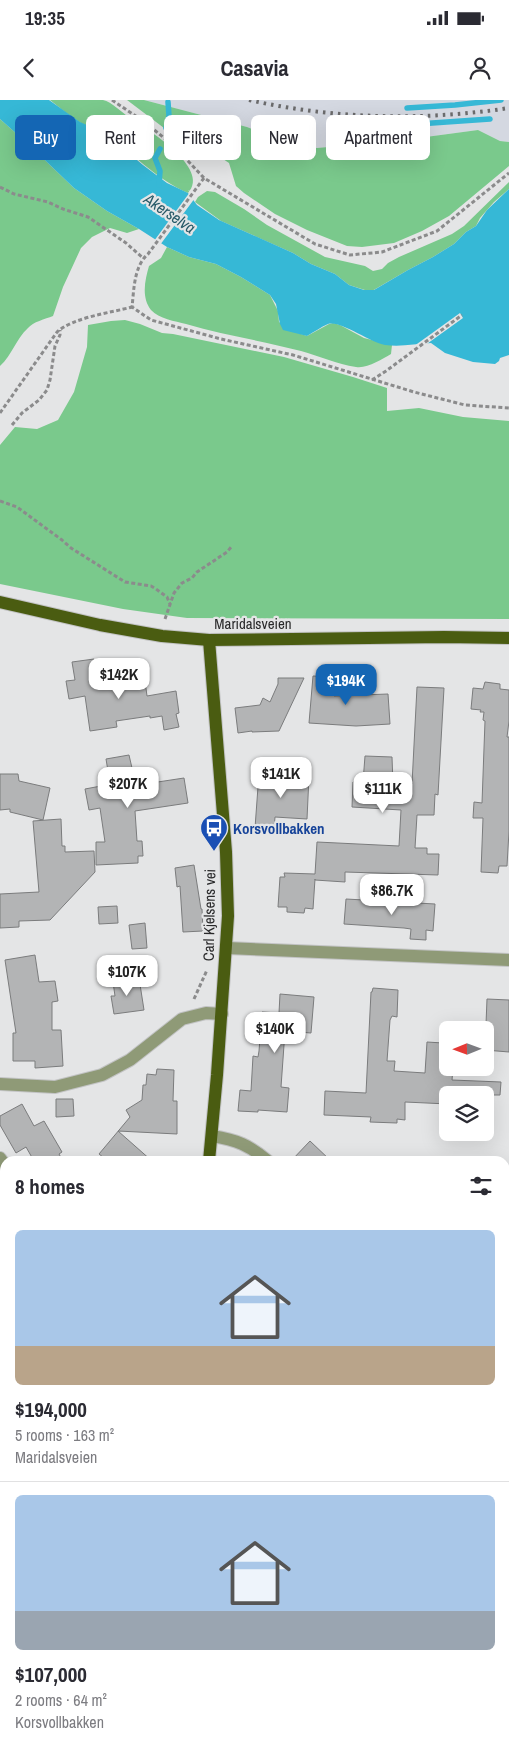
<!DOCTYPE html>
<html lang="en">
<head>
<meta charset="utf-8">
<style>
  :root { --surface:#fff; --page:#f7f7f7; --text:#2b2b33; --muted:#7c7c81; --line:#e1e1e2; --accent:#1466b4 }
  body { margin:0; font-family:"Archivo Narrow",sans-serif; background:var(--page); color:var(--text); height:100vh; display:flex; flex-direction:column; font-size:19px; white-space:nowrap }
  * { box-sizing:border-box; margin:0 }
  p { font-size:16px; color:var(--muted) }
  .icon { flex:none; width:28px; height:28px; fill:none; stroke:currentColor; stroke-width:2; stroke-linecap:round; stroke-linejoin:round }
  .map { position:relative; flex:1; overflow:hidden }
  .side { position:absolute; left:0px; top:1056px; width:510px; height:601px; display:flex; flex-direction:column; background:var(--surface); border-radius:15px 15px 0 0; box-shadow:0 5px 20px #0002 }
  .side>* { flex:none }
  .top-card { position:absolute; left:15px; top:15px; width:480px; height:45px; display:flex; gap:10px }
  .needle { width:32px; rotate:269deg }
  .controls { position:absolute; left:439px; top:921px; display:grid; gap:10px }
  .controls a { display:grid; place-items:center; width:55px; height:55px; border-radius:8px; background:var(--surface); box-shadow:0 5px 20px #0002; font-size:25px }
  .price { position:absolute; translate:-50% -42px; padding:0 11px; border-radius:10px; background:#fff; color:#222; font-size:16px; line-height:32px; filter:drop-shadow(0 1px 2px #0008) }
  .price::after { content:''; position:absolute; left:50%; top:30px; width:15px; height:11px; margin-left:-8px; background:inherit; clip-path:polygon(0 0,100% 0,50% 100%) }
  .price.selected { background:var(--accent); color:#fff }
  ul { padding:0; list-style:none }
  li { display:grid; align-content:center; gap:10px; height:265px; padding:0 15px }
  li+li { border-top:1px solid var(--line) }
  li span { display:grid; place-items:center; height:155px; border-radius:8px; color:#555 }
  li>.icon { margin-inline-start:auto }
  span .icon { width:90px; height:90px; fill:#fffc; stroke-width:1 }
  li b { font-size:21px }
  h2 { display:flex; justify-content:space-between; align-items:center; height:60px; padding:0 15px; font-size:21px }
  .pill { padding:0 18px; border-radius:8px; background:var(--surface); box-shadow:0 5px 20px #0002; font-size:18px; line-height:45px }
  .pill.selected { background:var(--accent); color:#fff }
  .status { display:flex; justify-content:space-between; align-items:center; height:35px; padding:0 25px; background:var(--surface); direction:ltr }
  .status svg { height:14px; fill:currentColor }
  header { display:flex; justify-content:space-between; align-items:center; height:65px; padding:0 15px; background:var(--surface); font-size:22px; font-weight:700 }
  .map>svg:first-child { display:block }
  .built { fill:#d4d8e1 }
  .green { fill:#9dd7a8 }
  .forest { fill:#7ac98c }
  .water { fill:#36b8d6 }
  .pier { fill:#e4e5e6 }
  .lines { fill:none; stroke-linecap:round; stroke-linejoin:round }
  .stream { stroke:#36b8d6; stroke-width:5.5 }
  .building { fill:#b3b4b5; stroke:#7b7c7d }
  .minor-casing { stroke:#c2c3c4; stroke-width:14 }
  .major-casing { stroke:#c2c3c4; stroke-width:14 }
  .path { stroke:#8b8b8c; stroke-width:3; stroke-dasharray:4 2.5; stroke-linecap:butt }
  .minor { stroke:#8f9a77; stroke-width:12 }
  .major { stroke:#4a5c11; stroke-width:12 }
  .rail { stroke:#6b6b6c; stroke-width:4; stroke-dasharray:2.5 5; stroke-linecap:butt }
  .labels { text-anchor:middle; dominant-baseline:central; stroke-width:4.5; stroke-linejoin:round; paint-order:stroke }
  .street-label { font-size:15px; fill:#29292a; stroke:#e4e5e6 }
  .transit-label { font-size:15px; font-weight:bold; fill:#164399; stroke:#e4e5e6; text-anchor:start }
  .water-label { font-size:16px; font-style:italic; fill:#265967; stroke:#e4e5e6 }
</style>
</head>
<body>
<div class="status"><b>19:35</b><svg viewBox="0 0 49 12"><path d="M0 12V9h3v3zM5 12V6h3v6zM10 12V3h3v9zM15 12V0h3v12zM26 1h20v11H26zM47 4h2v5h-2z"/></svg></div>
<header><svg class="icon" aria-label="back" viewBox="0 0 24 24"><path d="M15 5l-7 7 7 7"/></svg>Casavia<svg class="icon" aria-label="person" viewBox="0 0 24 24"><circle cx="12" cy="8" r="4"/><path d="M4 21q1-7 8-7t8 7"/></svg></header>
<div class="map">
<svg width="509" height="1657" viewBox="0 0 509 1657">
  <rect width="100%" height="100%" fill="#e4e5e6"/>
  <g class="built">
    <path d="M144,0H509V42L500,41L478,30L396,41L317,48L289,43L247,27Z"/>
    <path d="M133,1653H216V1657H130Z"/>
  </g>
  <path class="green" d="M216,1653L457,1652L474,1657H216Z"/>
  <g class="forest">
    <path d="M50,0C62,0 75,0 88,0C92,0 99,0 103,0C112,2 121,12 129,17C145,28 212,68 188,93C158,80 138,58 112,39C103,31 92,29 81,23C70,16 60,8 50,0Z"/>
    <path d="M127,0H144L247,27L289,43L317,48L396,41L478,30L500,41L509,42V66L449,116L422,131L394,143L362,147L347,146L307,130L275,114L244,93L236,86L229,63L217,55L197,53Z"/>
    <path d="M0,19L28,44L74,88L107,111L139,129L127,133L110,128L92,137L81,148L63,187L53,216C45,219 33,222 28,228C16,239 12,255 0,266Z"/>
    <path d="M509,82V89L494,102L480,118L476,126L466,132L454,144L433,157L408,170L372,191H368L349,185L335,174L311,164L293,153L221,121L195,102L198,97L207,91L215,92L244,109L267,125L325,157L365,166L373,171L382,169L388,163L399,157L452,134L464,126Z"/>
    <path d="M167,147L189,157L216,164L241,177L270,195L278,211L279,222L292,231L307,236L329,224L333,223L340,225L364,238L392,245L391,254C382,259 367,269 356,267C337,264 319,256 301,251C263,241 223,235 186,224C175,221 159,219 151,210C141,197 145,180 149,166L161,158Z"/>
    <path d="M125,220L140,224L162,233L173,234L284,257L353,277L387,288V311L419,308L463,317L509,321V519L187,518L123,509L0,484V345L15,327L37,329L58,320L74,292L87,247L88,225L111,221Z"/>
  </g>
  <path class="water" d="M0,0H49L80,22L105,33L112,39L143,65L167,83L188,93L197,105L219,120L293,153L311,164L335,174L349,185L364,190H374L408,170L433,157L454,144L466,132L476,126L487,110L509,89V255L500,258L499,261L495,264L473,262L445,253L431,243C415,244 401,247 385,245C369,242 340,220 328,224C321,227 314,232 307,236L283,230L280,224L276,204L270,195L241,177L216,164L189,157L167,147L139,129L107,111L74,88L28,44L0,19Z"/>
  <g class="pier">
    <path d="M188,90L190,91L195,98L160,145L154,141L190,92Z"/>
    <path d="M460,213L463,218L424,246L410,249Z"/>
  </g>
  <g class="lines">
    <g class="stream">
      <path d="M407,8L455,5L501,0"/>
      <path d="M339,22L418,24L490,19"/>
      <path d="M166,28L169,16L168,2"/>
      <path d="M159,85L160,71L155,58L160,49"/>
    </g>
  </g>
  <g class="building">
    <path d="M94,559L99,588L145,581L147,596L176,591L179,613L176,614L179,627L164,630L162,616L150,618V616L116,621L117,627L90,631L85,596L69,599L66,581L75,580L72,562Z"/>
    <path d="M313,576L335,577L334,596L388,594L390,624L356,626L309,623Z"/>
    <path d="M278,578H304L279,631L252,632V631L238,633L235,608L260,605L263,598L270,602L278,584Z"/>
    <path d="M485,582L500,584V589L509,590V621L507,637H509V731L507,766H499L498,773L481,772L483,718H473L474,702L482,703L485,621L483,620L484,612H480L481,610L471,609L473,588L483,589Z"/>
    <path d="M417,587L444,588L438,695L435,694L434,715H417L415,748H427V754H439L438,775L345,772V782L315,780V779L313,809L305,808L304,813L287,812V807H278L280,777H285L284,773L315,774L317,742L399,746L401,710L352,707L353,682H363L365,656L392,657L393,684H412Z"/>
    <path d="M129,655L132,668H136L138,685L184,678L188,703L135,711L137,741H142L143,756H138V763L96,765V742H105L100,708L89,710L85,689L101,686L102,675H105L104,671H108L106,659Z"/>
    <path d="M259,673L309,676L307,719L275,717L274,729L255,728Z"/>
    <path d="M0,674H18L19,681L50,688L43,720L10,712V709L0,710Z"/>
    <path d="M61,719L62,746H65V752L94,751L95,772L50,820L19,821V827L0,828V794L39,792L33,721Z"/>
    <path d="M194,765L201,809H202L203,831L183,832L180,786L177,787L175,768Z"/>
    <path d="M346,799L435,804L433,831L426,830V840L410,839L411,829L404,828L344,824Z"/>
    <path d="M117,806L118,823L99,824L98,807Z"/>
    <path d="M145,823L147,848L132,849L129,825Z"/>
    <path d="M35,855L39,882L55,881L58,901L52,902V930H61L63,966L35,968V961H13V933H16L5,860Z"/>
    <path d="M139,878L144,910L114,914L111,896H115L113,882Z"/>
    <path d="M373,888L398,890L397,917L392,916L390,920L387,961H395L394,971L425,973L427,942L443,943L442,959H448V968H453L452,980L501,982L500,995H448V1004L405,1002V1020L397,1019V1023L370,1022L371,1017L324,1015L325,991L366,993L371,892H372Z"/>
    <path d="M280,894L314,897L311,933L285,931L281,987L289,988L287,1012L258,1010V1012L238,1011L240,990L251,991L253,956L258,957L259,951L262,912L279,913Z"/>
    <path d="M487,899L509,900V952L485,950Z"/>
    <path d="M157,969L174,970L173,1001H177V1034L118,1031L152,1061H108L99,1054L130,1017L126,1010L142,1000L143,985H146L147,974L156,975Z"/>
    <path d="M56,999H73L74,1016L56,1017Z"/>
    <path d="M22,1004L34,1026L44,1021L62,1052L59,1054L63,1061H34L26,1047L16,1053L0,1025V1016Z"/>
    <path d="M310,1041L331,1061H291Z"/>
  </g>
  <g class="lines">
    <defs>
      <g id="minor">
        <path d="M227,848L509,860"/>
        <path d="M0,984L55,987L102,975L130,960L182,919L206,913L222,914"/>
        <path d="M212,1036C237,1040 249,1045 268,1061"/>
        <path d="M0,1058L5,1065"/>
        <path d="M0,1154L5,1150"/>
        <path d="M505,1192L509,1193"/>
        <path d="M505,1528L509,1529"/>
        <path d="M0,1618L5,1620"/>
      </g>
      <g id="major">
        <path d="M0,502L100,525L162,536L209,540L444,537L509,538"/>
        <path d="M209,540L226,752L228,816L217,975L209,1061"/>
        <path d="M55,1657L58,1652"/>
      </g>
    </defs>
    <use href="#minor" class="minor-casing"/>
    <use href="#major" class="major-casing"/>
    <g class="path">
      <path d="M112,0L146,23L175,47L204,78L315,144L350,155L382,152L437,131L509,73"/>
      <path d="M204,78L148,154C134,166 134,189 132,207L151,220L221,239L293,255L414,292L465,305L509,308"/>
      <path d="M0,87L14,94L48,102L63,109L88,117L126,143L143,158"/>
      <path d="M372,280L386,271L462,215"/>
      <path d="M0,313L57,232C74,217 110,213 132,207"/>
      <path d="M12,325L22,313L39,300L47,290L50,280L55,246L60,235V230"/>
      <path d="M0,401L17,407L62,440L71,448L125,482L151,486L156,489L167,497L170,504"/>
      <path d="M165,519L174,493L182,483L192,478L197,472L227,452L232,446"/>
      <path d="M194,899L207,870"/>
      <path d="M350,1652L353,1657"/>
      <path d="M382,1652L385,1657"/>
      <path d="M235,1657L236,1652"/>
    </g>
    <use href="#minor" class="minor"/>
    <use href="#major" class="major"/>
    <path class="rail" d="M249,0C333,19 424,21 509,8"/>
  </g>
  <defs>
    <symbol id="bus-pin" viewBox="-11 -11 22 30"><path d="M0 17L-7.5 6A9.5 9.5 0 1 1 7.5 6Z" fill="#1a4fb4" stroke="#e4e5e6"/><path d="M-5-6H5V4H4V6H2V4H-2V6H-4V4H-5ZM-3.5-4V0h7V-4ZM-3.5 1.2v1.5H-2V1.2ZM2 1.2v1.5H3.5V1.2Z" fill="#fff"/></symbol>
  </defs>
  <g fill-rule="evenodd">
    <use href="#bus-pin" x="198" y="712" width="32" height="43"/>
  </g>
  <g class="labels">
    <g class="street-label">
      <text x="253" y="523">Maridalsveien</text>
      <text transform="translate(209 815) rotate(-89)">Carl Kjelsens vei</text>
    </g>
    <g class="transit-label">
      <text x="233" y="728">Korsvollbakken</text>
    </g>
    <g class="water-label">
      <text transform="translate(170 113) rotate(34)">Akerselva</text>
    </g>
  </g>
</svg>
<div class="controls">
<a><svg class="needle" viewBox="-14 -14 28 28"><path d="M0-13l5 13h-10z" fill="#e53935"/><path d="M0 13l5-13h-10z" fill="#7c7c81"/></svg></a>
<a><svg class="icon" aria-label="layers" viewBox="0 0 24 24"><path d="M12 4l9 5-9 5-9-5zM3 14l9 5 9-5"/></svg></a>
</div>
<b class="price" style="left:119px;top:600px">$142K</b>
<b class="price selected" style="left:346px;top:606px">$194K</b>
<b class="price" style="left:281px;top:699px">$141K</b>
<b class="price" style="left:128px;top:709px">$207K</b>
<b class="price" style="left:383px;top:714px">$111K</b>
<b class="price" style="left:392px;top:816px">$86.7K</b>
<b class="price" style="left:127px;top:897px">$107K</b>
<b class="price" style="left:275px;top:954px">$140K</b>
<div class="top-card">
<a class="pill selected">Buy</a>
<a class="pill">Rent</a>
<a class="pill">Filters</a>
<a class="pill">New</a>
<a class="pill">Apartment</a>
</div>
<section class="side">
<h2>8 homes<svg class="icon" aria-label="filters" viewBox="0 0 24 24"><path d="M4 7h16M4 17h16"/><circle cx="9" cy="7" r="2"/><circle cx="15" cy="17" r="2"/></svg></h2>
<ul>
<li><span style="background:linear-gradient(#a9c7e8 75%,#b9a48a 0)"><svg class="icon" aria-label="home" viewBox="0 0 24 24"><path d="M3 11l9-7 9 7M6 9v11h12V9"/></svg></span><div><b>$194,000</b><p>5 rooms · 163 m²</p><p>Maridalsveien</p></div></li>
<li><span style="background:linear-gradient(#a9c7e8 75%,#9aa5b1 0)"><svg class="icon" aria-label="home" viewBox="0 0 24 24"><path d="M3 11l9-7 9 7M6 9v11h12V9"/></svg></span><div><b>$107,000</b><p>2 rooms · 64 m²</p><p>Korsvollbakken</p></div></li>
</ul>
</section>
</div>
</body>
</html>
